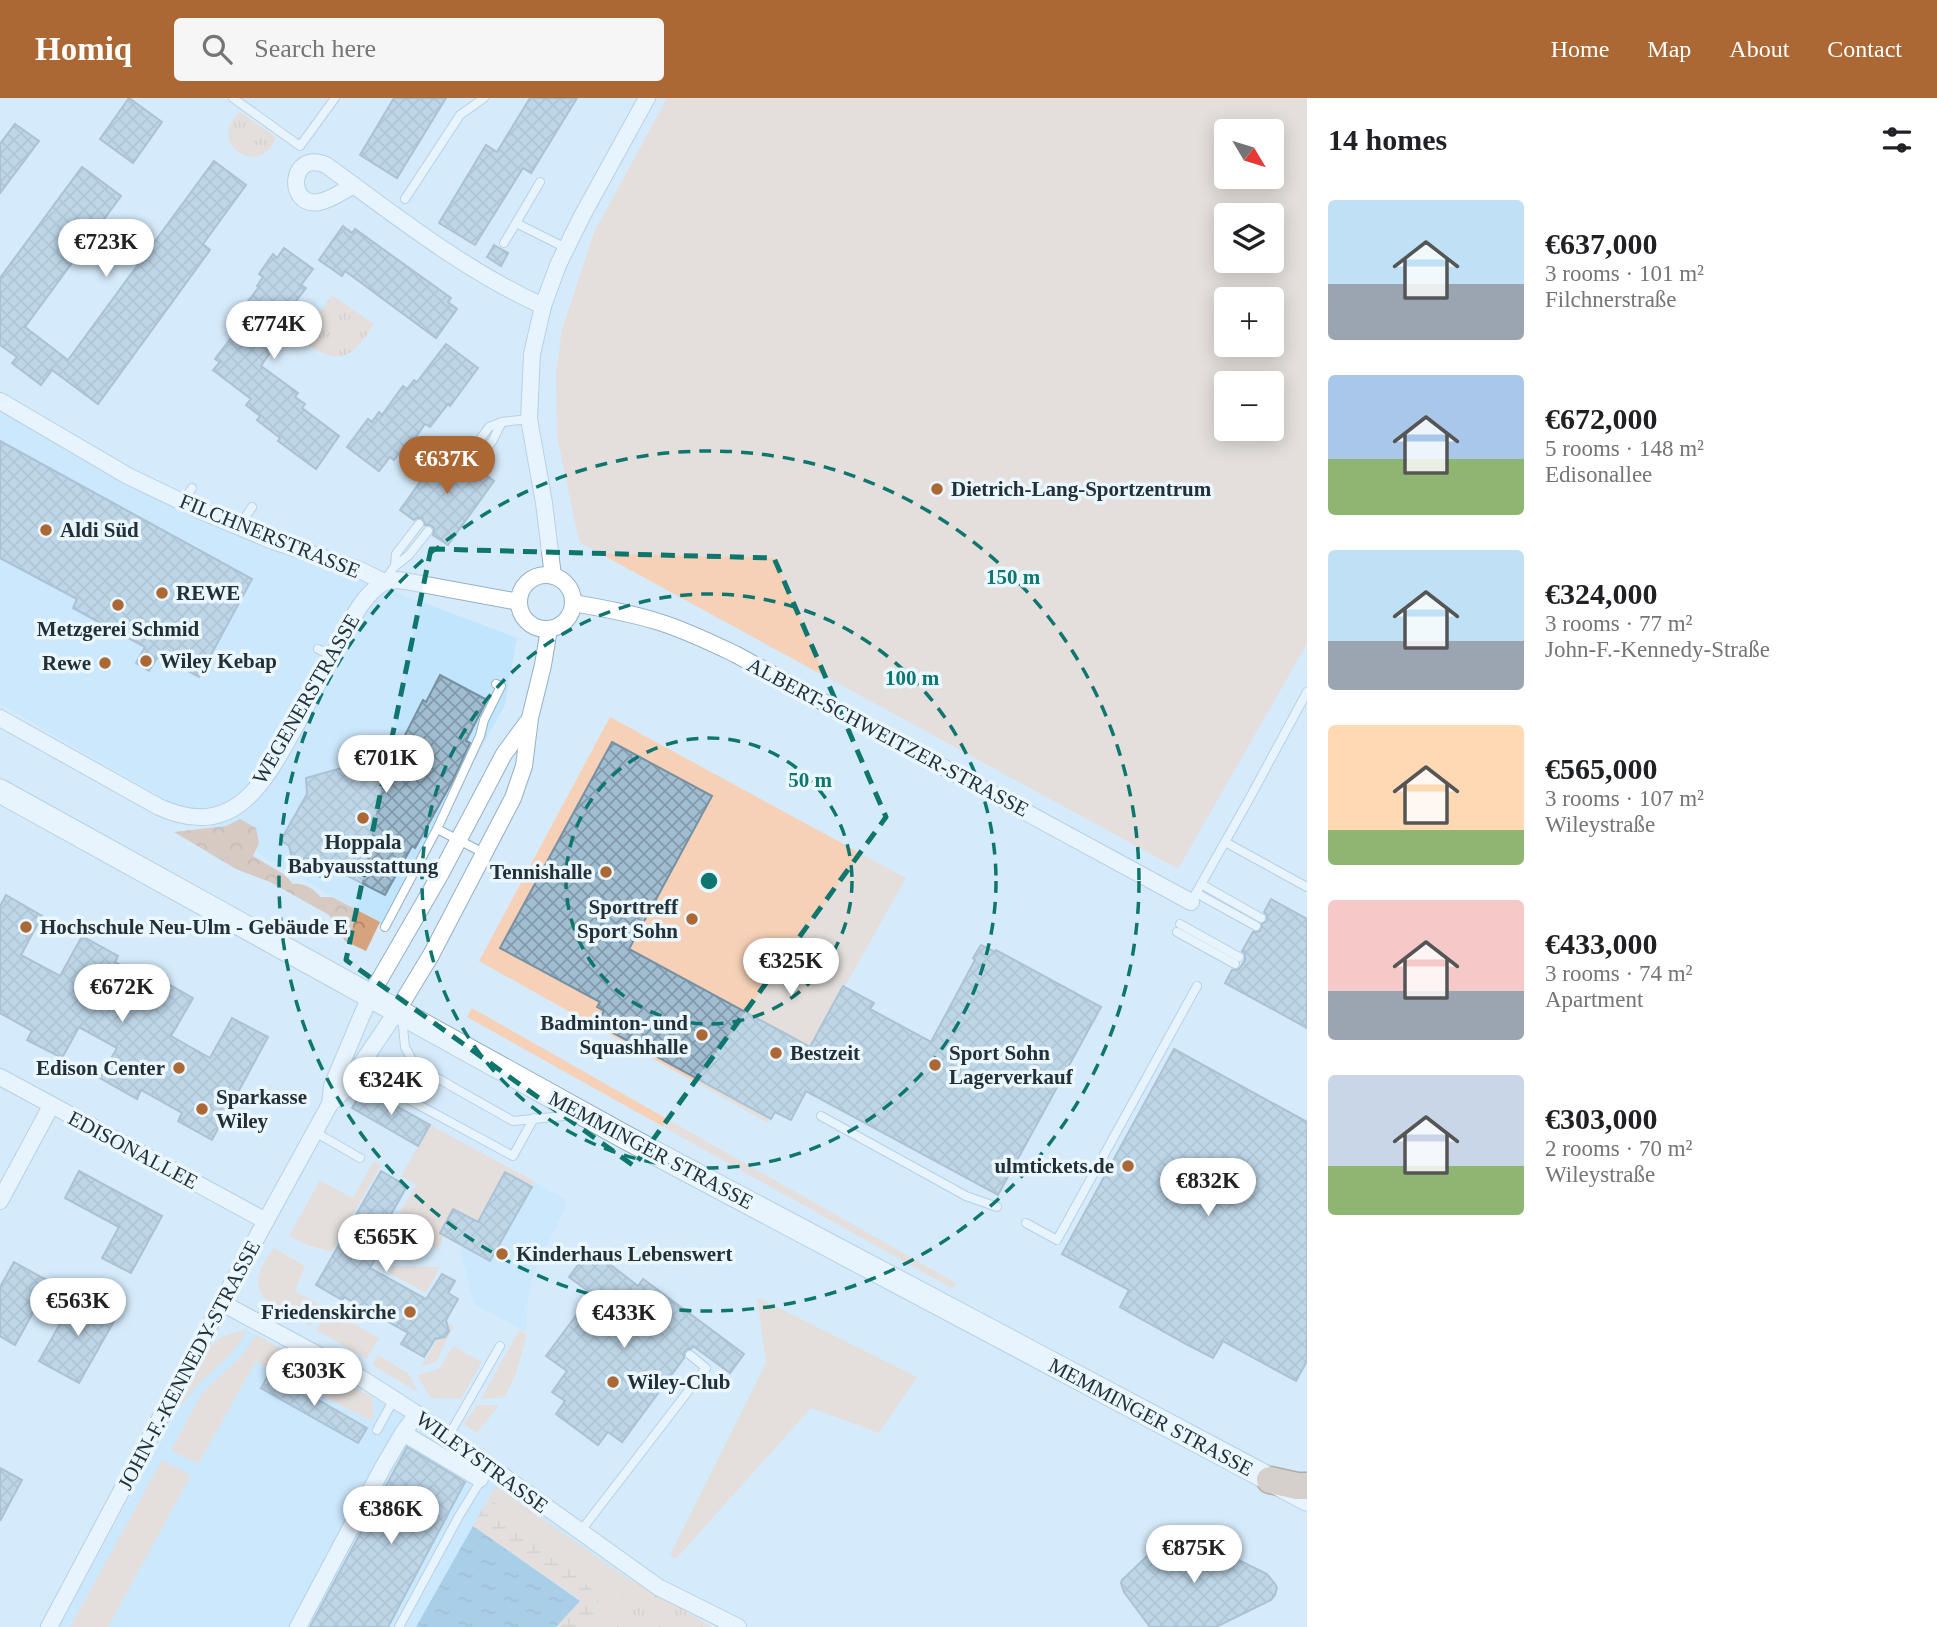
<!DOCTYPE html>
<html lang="en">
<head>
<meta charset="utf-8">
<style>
  :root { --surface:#fff; --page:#f6f6f6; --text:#202124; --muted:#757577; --accent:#ab6835 }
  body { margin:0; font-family:"Times New Roman",serif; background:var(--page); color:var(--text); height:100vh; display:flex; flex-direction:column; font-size:26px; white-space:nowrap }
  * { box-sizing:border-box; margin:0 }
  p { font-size:23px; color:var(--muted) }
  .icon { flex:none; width:38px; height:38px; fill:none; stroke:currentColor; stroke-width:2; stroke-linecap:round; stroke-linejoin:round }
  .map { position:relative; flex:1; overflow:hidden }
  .details { display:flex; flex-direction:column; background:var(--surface); width:630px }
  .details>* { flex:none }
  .needle { width:46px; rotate:128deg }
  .tools { position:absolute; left:1214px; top:21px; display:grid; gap:14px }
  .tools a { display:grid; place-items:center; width:70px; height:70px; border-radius:7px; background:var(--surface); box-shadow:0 4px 18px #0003; font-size:35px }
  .price { position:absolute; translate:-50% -60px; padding:0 16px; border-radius:24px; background:#fff; color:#222; font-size:23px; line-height:46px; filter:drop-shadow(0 2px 4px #0008) }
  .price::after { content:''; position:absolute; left:50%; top:42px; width:21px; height:16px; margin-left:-10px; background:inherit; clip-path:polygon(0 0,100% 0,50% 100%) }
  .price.on { background:var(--accent); color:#fff }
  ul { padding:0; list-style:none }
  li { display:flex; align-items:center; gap:21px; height:175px; padding:0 21px }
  li span { display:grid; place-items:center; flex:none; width:196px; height:140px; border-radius:7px; color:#555 }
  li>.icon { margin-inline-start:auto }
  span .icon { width:84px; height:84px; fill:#fffc; stroke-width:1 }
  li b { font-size:30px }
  h2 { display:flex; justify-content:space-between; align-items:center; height:84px; padding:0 21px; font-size:30px }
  header { display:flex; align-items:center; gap:42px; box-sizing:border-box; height:98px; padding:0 35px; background:var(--accent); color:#fff }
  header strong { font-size:33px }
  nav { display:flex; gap:38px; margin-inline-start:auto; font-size:24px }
  .search { width:490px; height:63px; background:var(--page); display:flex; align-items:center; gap:18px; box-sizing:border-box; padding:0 24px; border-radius:7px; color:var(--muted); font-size:26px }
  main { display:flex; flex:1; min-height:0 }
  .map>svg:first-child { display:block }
  .built { fill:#c1e5fd }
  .grass { fill:#f6d1b7; fill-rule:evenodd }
  .forest { fill:url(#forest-crowns) }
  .wetland { fill:url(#wetland-marsh) }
  .park { fill:url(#park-tufts) }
  .water { fill:url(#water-ripples) }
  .building { fill:url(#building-cross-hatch); stroke:#7791a4; stroke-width:2 }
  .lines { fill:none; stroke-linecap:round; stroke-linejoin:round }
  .lane-casing { stroke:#95b0c3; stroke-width:10 }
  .street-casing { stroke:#95b0c3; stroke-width:18 }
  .secondary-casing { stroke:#95b0c3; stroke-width:25 }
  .primary-casing { stroke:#866043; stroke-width:29 }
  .lane { stroke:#fff; stroke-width:8 }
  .street { stroke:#fff; stroke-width:16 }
  .secondary { stroke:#fff; stroke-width:23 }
  .primary { stroke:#d6af92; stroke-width:26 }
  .marked { fill:none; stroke:#0f766e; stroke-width:5; stroke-dasharray:14 9; stroke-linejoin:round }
  .ring { fill:none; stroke:#0f766e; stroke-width:3.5; stroke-dasharray:12 9 }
  .poi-dot { fill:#ab6835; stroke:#ebf7ff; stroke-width:2.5 }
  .labels { text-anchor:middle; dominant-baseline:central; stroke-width:7; stroke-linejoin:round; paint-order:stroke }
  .poi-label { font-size:21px; font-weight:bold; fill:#242f36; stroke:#ebf7ff; text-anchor:start }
  .street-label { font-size:21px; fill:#242f36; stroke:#ebf7ff }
  .centre { fill:#0f766e; stroke:#ebf7ff; stroke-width:3.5 }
  .ring-label { font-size:21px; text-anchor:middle; font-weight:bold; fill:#0f766e; stroke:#ebf7ff; stroke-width:7; stroke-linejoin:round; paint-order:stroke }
</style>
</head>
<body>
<header>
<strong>Homiq</strong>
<div class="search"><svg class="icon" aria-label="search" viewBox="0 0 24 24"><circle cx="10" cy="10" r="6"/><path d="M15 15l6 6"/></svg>Search here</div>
<nav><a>Home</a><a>Map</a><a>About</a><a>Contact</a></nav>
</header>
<main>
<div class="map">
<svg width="1307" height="1529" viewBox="0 0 1307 1529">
  <defs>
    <pattern id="forest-crowns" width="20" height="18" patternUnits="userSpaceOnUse" patternTransform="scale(1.75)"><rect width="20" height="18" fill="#d7a37e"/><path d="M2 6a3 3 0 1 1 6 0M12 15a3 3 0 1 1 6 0" fill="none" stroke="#ae8568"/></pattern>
    <pattern id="wetland-marsh" width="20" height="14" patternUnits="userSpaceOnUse" patternTransform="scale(1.75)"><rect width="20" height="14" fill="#f6d1b7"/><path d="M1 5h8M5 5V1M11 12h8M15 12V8" fill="none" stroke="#d3b49e"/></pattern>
    <pattern id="park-tufts" width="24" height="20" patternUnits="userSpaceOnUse" patternTransform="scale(1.75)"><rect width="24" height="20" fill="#f6d1b7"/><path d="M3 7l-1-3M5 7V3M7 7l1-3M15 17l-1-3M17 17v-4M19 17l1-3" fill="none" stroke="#d3b49e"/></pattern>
    <pattern id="water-ripples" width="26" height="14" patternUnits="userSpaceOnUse" patternTransform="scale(1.75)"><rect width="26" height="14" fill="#73abd0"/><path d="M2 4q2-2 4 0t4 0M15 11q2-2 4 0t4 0" fill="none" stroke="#5e8caa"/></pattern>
    <pattern id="building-cross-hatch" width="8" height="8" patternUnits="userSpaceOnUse" patternTransform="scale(1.75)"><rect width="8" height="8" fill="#a1bdd0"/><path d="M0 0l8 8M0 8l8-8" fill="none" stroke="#839aaa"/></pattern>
  </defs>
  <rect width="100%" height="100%" fill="#d5ebfb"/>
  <g class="built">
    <path d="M0,311L60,348L137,389L218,427L517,540L505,607L382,827L0,606Z"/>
    <path d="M505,1074L531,1088L534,1083L565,1101L566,1108L534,1175L528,1200L526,1234L474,1206L460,1152L462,1147L440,1135L453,1111L477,1124Z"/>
    <path d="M245,1231L397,1313L635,1483L596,1529H58L216,1244Z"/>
  </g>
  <g class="grass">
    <path d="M667,0H1307V546L1178,771L579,444L557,338L556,275L562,231L594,134ZM1227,33H1272V79H1227ZM1227,117H1272V163H1227ZM1227,201H1272V247H1227ZM1227,285H1272V331H1227Z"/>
    <path d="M610,619L906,780L768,1025L479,863Z"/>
    <path d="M472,910L956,1185L953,1191L467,919Z"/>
    <path d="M430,1027L534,1083L532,1089L505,1074L478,1124L453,1111L440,1134L444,1137L438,1151L404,1132L400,1114L416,1087L401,1078Z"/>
    <path d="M374,1063L381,1067L332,1154L307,1147L289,1138L320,1082L353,1100Z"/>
    <path d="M274,1150L305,1168L295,1193L322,1208L310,1228C271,1205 237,1198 274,1150Z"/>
    <path d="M393,1168L440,1169L426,1195L389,1175Z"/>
    <path d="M757,1199L917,1279L879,1335L811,1310L676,1461L670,1457L766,1265Z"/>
    <path d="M328,1211L379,1240L367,1261L316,1232Z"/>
    <path d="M450,1225L454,1228L436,1264L421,1269L437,1241C449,1241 448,1234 450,1225Z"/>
    <path d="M519,1232L527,1236L516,1276L505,1299L481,1301Z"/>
    <path d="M242,1233L246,1235L232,1255L194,1290L182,1308L180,1307L211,1247L224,1237Z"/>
    <path d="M256,1237L372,1299L374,1316L371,1323L256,1263L198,1366L171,1352L202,1295L241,1258Z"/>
    <path d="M453,1248L482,1264L461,1301L431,1300L417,1277L439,1271Z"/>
    <path d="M378,1257L408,1275L418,1294L372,1267Z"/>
    <path d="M477,1307H499L477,1335L464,1326Z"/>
    <path d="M162,1362L191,1377L108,1529H70Z"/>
    <path d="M496,1388L644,1492L610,1529H582L596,1515L599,1498L489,1399Z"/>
  </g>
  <path class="forest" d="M240,721L256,730L259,745L253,758L285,777L293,786C304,785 313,790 320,799H332L380,824L366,853L345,843L329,817L270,784L236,771L174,734L226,728Z"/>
  <path class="wetland" d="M489,1399L599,1498L596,1515L582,1529H556L580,1502L473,1428Z"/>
  <g class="park">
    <path d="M240,14L276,39C260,83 204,44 240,14Z"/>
    <path d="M332,197L374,226C350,263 340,268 301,243Z"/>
    <path d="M635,1483L712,1529H596Z"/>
  </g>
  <path class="water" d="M473,1428L580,1503L556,1529H416Z"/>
  <g class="building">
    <path d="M129,0L162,24L133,65L100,41Z"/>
    <path d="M394,0H446L397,80L360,57Z"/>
    <path d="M530,0H577L531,75L523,70L475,147L439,125L486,47L497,54Z"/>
    <path d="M15,26L39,43L0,95V46Z"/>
    <path d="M214,63L246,87L203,146L210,152L98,306L52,272L41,287L12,265L17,259L0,247V180L82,69L121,98L25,229L68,262Z"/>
    <path d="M343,128L352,135L355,131L451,200L448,204L457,211L436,240L345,173L342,178L319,162Z"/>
    <path d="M494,147L508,155L501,168L487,159Z"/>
    <path d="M284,150L313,171L301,187L306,190L289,212L291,214L280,229L284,233L267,254L269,256L261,268L298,295L295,299L305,306L302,310L339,338L316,371L278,343L280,340L257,322L260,318L246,307L251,301L213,272L220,264L215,261L237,232L235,230L241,222L237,218L259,189L257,188L263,179L259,176L273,156L277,160Z"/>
    <path d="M446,246L478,270L450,308L448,306L430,329L425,326L415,340L412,339L394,362L390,359L379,373L347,349L368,321L372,324L379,314L382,317L403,288L407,291L414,282L417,284Z"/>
    <path d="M0,343L252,481L199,579L159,557L149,573L136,565L145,549L73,510L77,501L0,460Z"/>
    <path d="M446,348L460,358L459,365L467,368L470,375H475L479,372L494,383L448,447L433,437L434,430L430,427H425L422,420H417L414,422L400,412Z"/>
    <path d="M440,577L487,602L466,643L470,645L452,684L415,750L412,748L385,797L338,773L320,779L315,758L293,764L289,748L281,742L307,696L306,680L356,666L368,673L386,666L397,645L400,647L423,602L426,604Z"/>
    <path d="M612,644L712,698L629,851L810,949L843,888L874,905L870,911L931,944L975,862L973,860L981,847L995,854L996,852L1101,909L998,1097L806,993L791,1022L775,1014L771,1021L597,926L604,913L597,909L600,904L500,850Z"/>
    <path d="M6,797L42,818L21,857L60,878L82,838L118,858L115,864L154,885L156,879L193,900L171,938L210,960L232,920L268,939L212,1042L178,1023L182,1015L141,992L137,1001L100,980L117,950L79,929L62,960L27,942L32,933L0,915V808Z"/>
    <path d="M1271,801L1307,821V930L1225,885L1232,872L1239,871L1245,862V856L1242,853L1253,834L1260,833L1262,826L1267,823V817L1264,814Z"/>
    <path d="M1174,951L1307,1024V1263L1296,1283L1223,1243L1213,1260L1188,1247L1120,1209L1129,1192L1062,1156Z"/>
    <path d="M364,990L430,1027L418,1048L352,1010Z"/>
    <path d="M79,1073L162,1118L131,1175L102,1160L119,1129L65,1100Z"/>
    <path d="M381,1073L407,1088L385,1127L392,1132L370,1170L426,1201L442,1176L455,1183L448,1195L458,1201L446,1222L449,1233L445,1239L435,1241L424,1259L401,1246L408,1235L344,1199L342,1202L316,1187Z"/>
    <path d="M505,1074L532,1089L490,1163L440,1135L453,1111L478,1124Z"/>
    <path d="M590,1151L638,1188L643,1181L744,1256L730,1275L693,1248L691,1251H687L684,1255V1260L622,1344L608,1334L598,1347L556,1316L565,1303L552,1294L567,1273L546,1258L592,1196L569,1179Z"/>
    <path d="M14,1164L50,1184L15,1247L0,1238V1189Z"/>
    <path d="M78,1194L118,1216L79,1285L39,1263Z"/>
    <path d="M270,1274L367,1330L358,1345L261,1290Z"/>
    <path d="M407,1349L465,1384L388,1529H310Z"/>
    <path d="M0,1370L22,1382L0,1423Z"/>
    <path d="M1176,1435H1184L1267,1476L1275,1486L1277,1490L1275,1497L1271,1502L1216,1529H1150L1124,1494L1121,1485L1122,1482L1168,1438Z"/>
  </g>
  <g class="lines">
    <defs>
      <g id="lane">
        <path d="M233,0L300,48L335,0"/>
        <path d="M540,84L516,125L566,150"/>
        <path d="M405,101L460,17L484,0"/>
        <path d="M504,145L516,125"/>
        <path d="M465,362L489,329L502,324L529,321"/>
        <path d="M473,369L493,342L502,324"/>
        <path d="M183,404L192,390"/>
        <path d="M239,429L252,409"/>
        <path d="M395,468L396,456L419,426"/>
        <path d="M384,483L395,468L409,457L428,433"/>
        <path d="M318,551L332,558"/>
        <path d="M437,731L484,755"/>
        <path d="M1225,744L1307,789"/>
        <path d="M1201,786L1261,820"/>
        <path d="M1196,795L1256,828"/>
        <path d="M1191,804L1247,705L1307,594"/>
        <path d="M1180,826L1239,859"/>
        <path d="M385,829L437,731L480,638L484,622L501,588L496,586"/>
        <path d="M1177,834L1235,866"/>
        <path d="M402,919L405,949L415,967L458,992L513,1023L574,1017"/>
        <path d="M404,999L513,1058L534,1020"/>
        <path d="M821,1018L966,1098L997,1109"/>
        <path d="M315,1034L360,1060"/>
        <path d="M1026,1125L1057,1142L1197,888"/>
        <path d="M377,1332L394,1301"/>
        <path d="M448,1339L500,1248"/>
        <path d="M580,1434L706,1270L690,1257"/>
        <path d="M399,1529L459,1418L489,1369"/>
      </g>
      <g id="street">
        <path d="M354,87C343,93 331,102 319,104C286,110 289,51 326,67C395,117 465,173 543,208"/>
        <path d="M0,303L128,378L199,412L273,443L360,472L384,484L396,482L405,483L519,504"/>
        <circle cx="546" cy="504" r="27"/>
        <path d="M553,478L544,405L529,321L532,256L543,208L558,167L582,118L647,0"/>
        <path d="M573,505C602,510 631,515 659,524C685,532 710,544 735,556L1191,804"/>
        <path d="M0,620L159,709C232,742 262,689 293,633C309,604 324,573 340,543C352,521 362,498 384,484"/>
        <path d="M0,979L266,1123"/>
        <path d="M330,1006L332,988L370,898L440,777L504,656L529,622"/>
        <path d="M0,1103L51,1008"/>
        <path d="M222,1205L361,1280L417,1316L658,1489L738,1529"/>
        <path d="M403,1335L480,1381"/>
        <path d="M49,1529L246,1159L330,1006L343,993L397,913L431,857L513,700L524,668L530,620L543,567L549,531"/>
        <path d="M298,1529L382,1371L403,1335L417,1316"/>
      </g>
      <path id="secondary" d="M0,693L625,1039L1307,1401"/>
      <path id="primary" d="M1270,1382L1297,1388H1307"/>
    </defs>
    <use href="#lane" class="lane-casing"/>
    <use href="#street" class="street-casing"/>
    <use href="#secondary" class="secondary-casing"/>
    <use href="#primary" class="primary-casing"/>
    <use href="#lane" class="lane"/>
    <use href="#street" class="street"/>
    <use href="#secondary" class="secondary"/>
    <use href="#primary" class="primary"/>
  </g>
  <path d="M0 0H1307V1529H0ZM431,451L774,460L886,719L634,1068L346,862Z" fill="#d5ebfb" fill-opacity=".55" fill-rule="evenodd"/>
  <path class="marked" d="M431,451L774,460L886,719L634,1068L346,862Z"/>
  <g class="ring">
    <circle cx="709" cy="783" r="143"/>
    <circle cx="709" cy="783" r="287"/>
    <circle cx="709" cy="783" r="430"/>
  </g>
  <g class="poi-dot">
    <circle cx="937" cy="391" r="7"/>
    <circle cx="46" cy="432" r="7"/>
    <circle cx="162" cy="495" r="7"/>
    <circle cx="118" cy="507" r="7"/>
    <circle cx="146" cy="563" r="7"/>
    <circle cx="105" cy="565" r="7"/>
    <circle cx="363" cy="720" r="7"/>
    <circle cx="606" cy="774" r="7"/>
    <circle cx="692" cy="821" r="7"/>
    <circle cx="26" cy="829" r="7"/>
    <circle cx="702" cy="937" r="7"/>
    <circle cx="776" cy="955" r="7"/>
    <circle cx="935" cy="967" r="7"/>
    <circle cx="179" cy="970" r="7"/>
    <circle cx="202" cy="1011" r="7"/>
    <circle cx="1128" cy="1068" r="7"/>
    <circle cx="502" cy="1156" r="7"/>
    <circle cx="410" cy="1214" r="7"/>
    <circle cx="613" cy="1284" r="7"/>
  </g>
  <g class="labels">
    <g class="poi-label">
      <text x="951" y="391">Dietrich-Lang-Sportzentrum</text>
      <text x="60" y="432">Aldi Süd</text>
      <text x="176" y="495">REWE</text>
      <text x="118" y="531" text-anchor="middle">Metzgerei Schmid</text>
      <text x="160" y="563">Wiley Kebap</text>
      <text x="91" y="565" text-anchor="end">Rewe</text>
      <text x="363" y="744" text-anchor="middle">Hoppala<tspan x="363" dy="24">Babyausstattung</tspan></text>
      <text x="592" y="774" text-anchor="end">Tennishalle</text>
      <text x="678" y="809" text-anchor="end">Sporttreff<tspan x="678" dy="24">Sport Sohn</tspan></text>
      <text x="40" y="829">Hochschule Neu-Ulm - Gebäude E</text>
      <text x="688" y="925" text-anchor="end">Badminton- und<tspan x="688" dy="24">Squashhalle</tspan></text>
      <text x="790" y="955">Bestzeit</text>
      <text x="949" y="955">Sport Sohn<tspan x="949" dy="24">Lagerverkauf</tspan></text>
      <text x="165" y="970" text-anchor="end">Edison Center</text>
      <text x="216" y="999">Sparkasse<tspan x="216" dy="24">Wiley</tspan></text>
      <text x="1114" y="1068" text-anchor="end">ulmtickets.de</text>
      <text x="516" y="1156">Kinderhaus Lebenswert</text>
      <text x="396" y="1214" text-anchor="end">Friedenskirche</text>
      <text x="627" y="1284">Wiley-Club</text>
    </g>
    <g class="street-label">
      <text transform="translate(270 438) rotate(22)">FILCHNERSTRASSE</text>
      <text transform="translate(306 601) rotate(-60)">WEGENERSTRASSE</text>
      <text transform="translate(888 639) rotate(28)">ALBERT-SCHWEITZER-STRASSE</text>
      <text transform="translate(133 1052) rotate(28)">EDISONALLEE</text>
      <text transform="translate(651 1052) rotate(28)">MEMMINGER STRASSE</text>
      <text transform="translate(189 1267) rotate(-62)">JOHN-F.-KENNEDY-STRASSE</text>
      <text transform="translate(1151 1319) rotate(28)">MEMMINGER STRASSE</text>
      <text transform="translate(482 1364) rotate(36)">WILEYSTRASSE</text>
    </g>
  </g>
  <circle cx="709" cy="783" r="10" class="centre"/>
  <g class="ring-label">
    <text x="1013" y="486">150 m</text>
    <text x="912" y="587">100 m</text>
    <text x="810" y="689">50 m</text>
  </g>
</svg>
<div class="tools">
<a><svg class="needle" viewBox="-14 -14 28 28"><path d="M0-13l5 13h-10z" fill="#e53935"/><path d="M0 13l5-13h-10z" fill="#757577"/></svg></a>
<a><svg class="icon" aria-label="layers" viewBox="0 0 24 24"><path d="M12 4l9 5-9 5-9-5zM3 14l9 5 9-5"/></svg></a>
<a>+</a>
<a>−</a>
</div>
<b class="price" style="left:106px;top:181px">€723K</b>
<b class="price" style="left:274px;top:263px">€774K</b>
<b class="price on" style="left:447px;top:398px">€637K</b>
<b class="price" style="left:386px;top:697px">€701K</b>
<b class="price" style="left:791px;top:900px">€325K</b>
<b class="price" style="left:122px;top:926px">€672K</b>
<b class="price" style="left:391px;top:1019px">€324K</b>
<b class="price" style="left:1208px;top:1120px">€832K</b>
<b class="price" style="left:386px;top:1176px">€565K</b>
<b class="price" style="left:78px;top:1240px">€563K</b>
<b class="price" style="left:624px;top:1252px">€433K</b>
<b class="price" style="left:314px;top:1310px">€303K</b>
<b class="price" style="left:391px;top:1448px">€386K</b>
<b class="price" style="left:1194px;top:1487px">€875K</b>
</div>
<section class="details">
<h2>14 homes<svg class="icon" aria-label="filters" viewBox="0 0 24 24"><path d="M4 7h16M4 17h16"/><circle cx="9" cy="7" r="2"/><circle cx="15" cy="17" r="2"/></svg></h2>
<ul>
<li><span style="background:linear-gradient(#bfe0f5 60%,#9aa5b1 0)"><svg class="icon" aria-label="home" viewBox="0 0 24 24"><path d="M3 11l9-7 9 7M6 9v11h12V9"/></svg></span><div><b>€637,000</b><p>3 rooms · 101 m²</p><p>Filchnerstraße</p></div></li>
<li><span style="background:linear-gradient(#a9c7e8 60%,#8fb573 0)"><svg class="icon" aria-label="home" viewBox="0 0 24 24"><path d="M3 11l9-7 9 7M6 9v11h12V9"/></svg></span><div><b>€672,000</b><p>5 rooms · 148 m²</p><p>Edisonallee</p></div></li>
<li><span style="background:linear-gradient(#bfe0f5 65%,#9aa5b1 0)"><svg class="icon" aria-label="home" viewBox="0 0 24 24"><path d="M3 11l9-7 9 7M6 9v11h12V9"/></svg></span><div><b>€324,000</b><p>3 rooms · 77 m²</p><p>John-F.-Kennedy-Straße</p></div></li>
<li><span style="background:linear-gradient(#ffd9b3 75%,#8fb573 0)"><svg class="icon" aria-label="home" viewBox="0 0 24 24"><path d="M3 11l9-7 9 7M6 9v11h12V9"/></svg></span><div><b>€565,000</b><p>3 rooms · 107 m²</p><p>Wileystraße</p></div></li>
<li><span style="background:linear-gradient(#f6c9c9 65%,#9aa5b1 0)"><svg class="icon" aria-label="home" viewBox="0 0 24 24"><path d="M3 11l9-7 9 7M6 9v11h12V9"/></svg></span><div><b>€433,000</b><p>3 rooms · 74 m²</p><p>Apartment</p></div></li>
<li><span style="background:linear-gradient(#c9d6e8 65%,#8fb573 0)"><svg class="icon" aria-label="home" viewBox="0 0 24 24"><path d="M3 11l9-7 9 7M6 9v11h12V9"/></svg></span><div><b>€303,000</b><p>2 rooms · 70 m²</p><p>Wileystraße</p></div></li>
</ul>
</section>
</main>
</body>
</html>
